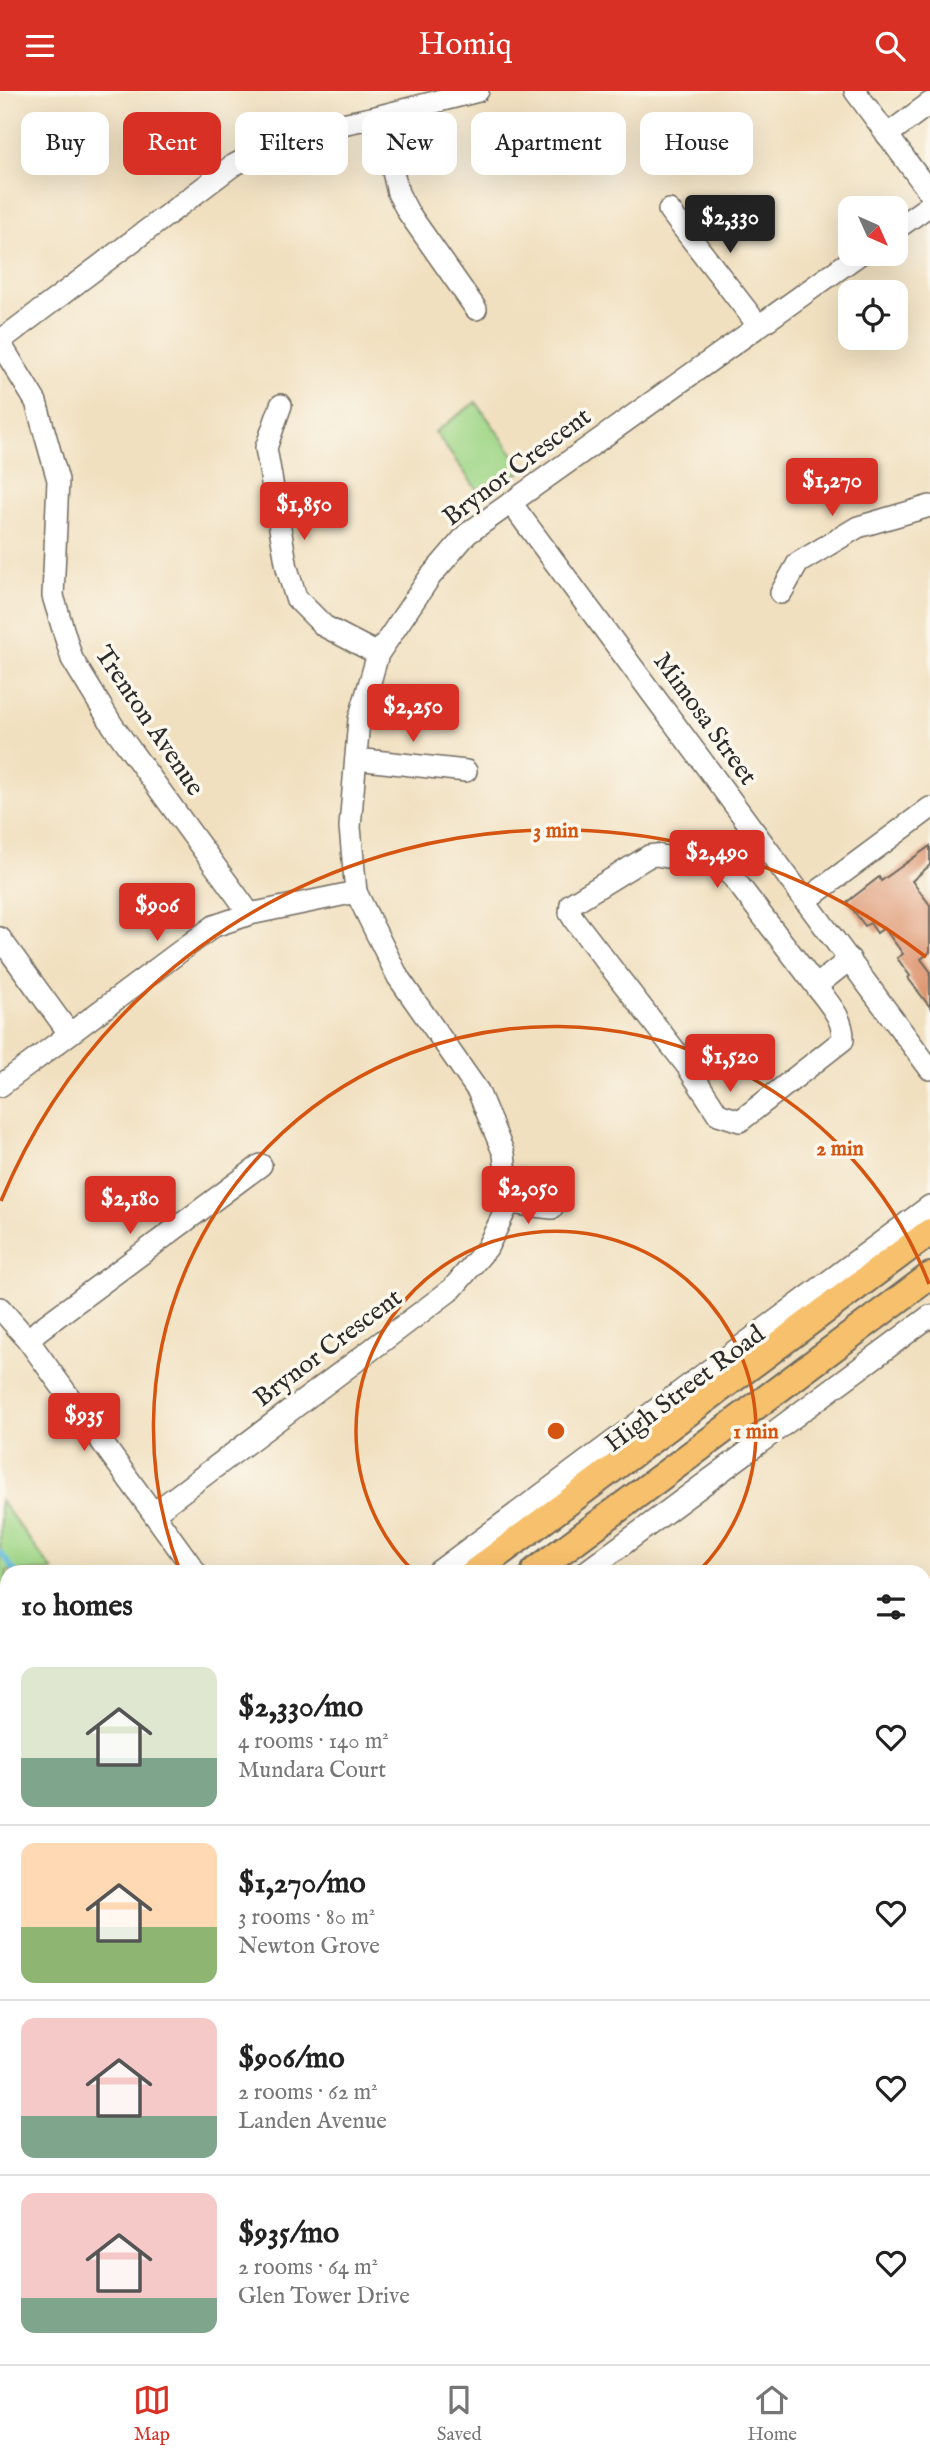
<!DOCTYPE html>
<html lang="en">
<head>
<meta charset="utf-8">
<style>
  :root { --surface:#fff; --page:#f6f6f6; --text:#222; --muted:#767676; --line:#e0e0e0; --accent:#d93025 }
  body { margin:0; font-family:"IM FELL English",serif; background:var(--page); color:var(--text); height:100vh; display:flex; flex-direction:column; font-size:26px; white-space:nowrap }
  * { box-sizing:border-box; margin:0 }
  p { font-size:23px; color:var(--muted) }
  .icon { flex:none; width:38px; height:38px; fill:none; stroke:currentColor; stroke-width:2; stroke-linecap:round; stroke-linejoin:round }
  .map { position:relative; flex:1; overflow:hidden }
  .details { position:absolute; left:0px; top:1474px; width:931px; height:800px; display:flex; flex-direction:column; background:var(--surface); border-radius:21px 21px 0 0; box-shadow:0 7px 28px #0002 }
  .details>* { flex:none }
  .hud { position:absolute; left:21px; top:21px; width:889px; height:63px; display:flex; gap:14px }
  .needle { width:46px; rotate:135deg }
  .tools { position:absolute; left:838px; top:105px; display:grid; gap:14px }
  .tools a { display:grid; place-items:center; width:70px; height:70px; border-radius:14px; background:var(--surface); box-shadow:0 7px 28px #0002; font-size:35px }
  .price { position:absolute; translate:-50% -60px; padding:0 16px; border-radius:7px; background:var(--accent); color:#fff; font-size:23px; line-height:46px; filter:drop-shadow(0 2px 4px #0008) }
  .price::after { content:''; position:absolute; left:50%; top:42px; width:21px; height:16px; margin-left:-10px; background:inherit; clip-path:polygon(0 0,100% 0,50% 100%) }
  .price.selected { background:#222; color:#fff }
  ul { padding:0; list-style:none }
  li { display:flex; align-items:center; gap:21px; height:175px; padding:0 21px }
  li+li { border-top:2px solid var(--line) }
  li span { display:grid; place-items:center; flex:none; width:196px; height:140px; border-radius:14px; color:#555 }
  li>.icon { margin-inline-start:auto }
  span .icon { width:84px; height:84px; fill:#fffc; stroke-width:1 }
  li b { font-size:30px }
  h2 { display:flex; justify-content:space-between; align-items:center; height:84px; padding:0 21px; font-size:30px }
  .tag { padding:0 24px; border-radius:14px; background:var(--surface); box-shadow:0 7px 28px #0002; font-size:24px; line-height:63px }
  .tag.selected { background:var(--accent); color:#fff }
  header { display:flex; justify-content:space-between; align-items:center; height:91px; padding:0 21px; background:var(--accent); color:#fff; font-size:32px; font-weight:600 }
  .menu { display:flex; justify-content:space-around; align-items:center; height:98px; border-top:2px solid var(--line); background:var(--surface); font-size:19px; color:var(--muted) }
  .menu a { display:grid; justify-items:center; gap:4px }
  .menu .selected { color:var(--accent) }
  .map>svg:first-child { display:block }
  .green { fill:#a0d788; stroke:#66815a; stroke-width:2 }
  .lines { fill:none; stroke-linecap:round; stroke-linejoin:round }
  .stream { stroke:#61bbdf; stroke-width:5 }
  .building { fill:#dd936d }
  .minor-casing { stroke:#706a5f; stroke-width:24 }
  .major-casing { stroke:#706a5f; stroke-width:30 }
  .minor { stroke:#fff; stroke-width:21 }
  .major { stroke:#f7c06c; stroke-width:26 }
  .ring { fill:none; stroke:#d5540f; stroke-width:3.5 }
  .labels { text-anchor:middle; dominant-baseline:central; stroke-width:7; stroke-linejoin:round; paint-order:stroke }
  .street-label { font-size:26px; fill:#2b2b2b; stroke:#fbf7ec }
  .centre { fill:#d5540f; stroke:#fbf7ec; stroke-width:3.5 }
  .ring-label { font-size:21px; text-anchor:middle; font-weight:bold; fill:#d5540f; stroke:#fbf7ec; stroke-width:7; stroke-linejoin:round; paint-order:stroke }
</style>
</head>
<body>
<header><svg class="icon" aria-label="menu" viewBox="0 0 24 24"><path d="M4 6h16M4 12h16M4 18h16"/></svg>Homiq<svg class="icon" aria-label="search" viewBox="0 0 24 24"><circle cx="10" cy="10" r="6"/><path d="M15 15l6 6"/></svg></header>
<div class="map">
<svg width="930" height="2273" viewBox="0 0 930 2273">
  <rect width="100%" height="100%" fill="#fbf7ec"/>
  <filter id="ink" filterUnits="userSpaceOnUse"><feTurbulence type="fractalNoise" baseFrequency=".0143" numOctaves="2"/><feDisplacementMap in="SourceGraphic" scale="14" xChannelSelector="R" yChannelSelector="G"/><feConvolveMatrix kernelMatrix="1 2 1 2 8 2 1 2 1" color-interpolation-filters="sRGB"/></filter>
  <filter id="wash" filterUnits="userSpaceOnUse"><feTurbulence type="fractalNoise" baseFrequency=".00686" numOctaves="4" result="noise"/><feDisplacementMap in="SourceGraphic" scale="28" xChannelSelector="R" yChannelSelector="G"/><feGaussianBlur stdDeviation="1.57" result="paint"/><feColorMatrix in="noise" values="0 0 0 0 0 0 0 0 0 0 0 0 0 0 0 0 0 1.4 0 .05"/><feComposite in="paint" operator="in"/></filter>
  <g filter="url(#wash)">
    <rect width="100%" height="100%" fill="#f1e0c0"/>
    <g class="green">
      <path d="M476,311L524,378L483,407L435,341Z"/>
      <path d="M0,1409L53,1480H7V1503L0,1494Z"/>
    </g>
    <g class="lines">
      <path class="stream" d="M0,1461L15,1480"/>
    </g>
    <g id="blocks">
      <path class="building" d="M930,755V774L912,790L930,814V861L921,868L930,880V916L908,887L910,885L897,867L903,863L884,837L877,842L870,832L865,835L847,811L879,786L881,790Z"/>
    </g>
  </g>
  <g filter="url(#ink)">
    <use href="#blocks" fill-opacity="0" stroke="#706a5f" stroke-width="2"/>
    <g class="lines">
      <defs>
        <g id="minor">
          <path d="M855,0L930,102"/>
          <path d="M380,25L398,102L408,121L476,218"/>
          <path d="M887,44L930,12"/>
          <path d="M669,119L758,234"/>
          <path d="M896,138L930,114"/>
          <path d="M0,250L232,75L295,43L380,25L478,0"/>
          <path d="M0,252L36,311L58,389L53,505L72,568L113,635L250,823"/>
          <path d="M281,314L266,357L287,477L296,507L324,535L378,563"/>
          <path d="M511,412L930,978"/>
          <path d="M781,502L798,472L858,436L930,415"/>
          <path d="M356,668L466,680"/>
          <path d="M805,810L930,717"/>
          <path d="M0,847L69,942"/>
          <path d="M816,895L732,785L719,775L656,764L649,765L571,813L570,822L575,830L687,975L718,1023L740,1030L843,949C844,927 828,912 816,895L850,868"/>
          <path d="M0,995L214,835L250,823L356,801"/>
          <path d="M509,1112L552,1117"/>
          <path d="M0,1217L28,1249L195,1480"/>
          <path d="M28,1249L39,1239L261,1074"/>
          <path d="M154,1422L452,1198L487,1157L509,1112L504,1063L478,1000L398,886L356,801L350,736L359,629L378,563L430,486L467,443L860,163"/>
          <path d="M439,1480L930,1115"/>
          <path d="M587,1480L930,1225"/>
          <path d="M924,1658H930"/>
          <path d="M0,1683L7,1692"/>
          <path d="M0,1809L7,1804"/>
          <path d="M924,1904H930"/>
          <path d="M0,1919L7,1914"/>
          <path d="M0,2186L7,2196"/>
          <path d="M52,2266L56,2273"/>
          <path d="M283,2266L284,2273"/>
          <path d="M482,2266L490,2273"/>
          <path d="M827,2266L834,2273"/>
          <path d="M610,2273L622,2266"/>
        </g>
        <g id="major">
          <path d="M476,1480L930,1141"/>
          <path d="M535,1480L930,1185"/>
          <path d="M0,1840L7,1834"/>
          <path d="M0,1880L7,1875"/>
        </g>
      </defs>
      <use href="#minor" class="minor-casing"/>
      <use href="#major" class="major-casing"/>
      <use href="#minor" class="minor"/>
      <use href="#major" class="major"/>
    </g>
  </g>
  <g class="ring">
    <path d="M413 1480A200 200 0 1 1 699 1480"/>
    <path d="M180 1480A401 401 0 0 1 929 1193"/>
    <path d="M1 1110A601 601 0 0 1 926 866"/>
  </g>
  <g class="labels">
    <g class="street-label">
      <text transform="translate(517 376) rotate(-37)">Brynor Crescent</text>
      <text transform="translate(705 628) rotate(54)">Mimosa Street</text>
      <text transform="translate(149 630) rotate(56)">Trenton Avenue</text>
      <text transform="translate(328 1257) rotate(-37)">Brynor Crescent</text>
      <text transform="translate(685 1298) rotate(-37)">High Street Road</text>
    </g>
  </g>
  <circle cx="556" cy="1340" r="10" class="centre"/>
  <g class="ring-label">
    <text x="556" y="746">3 min</text>
    <text x="840" y="1064">2 min</text>
    <text x="756" y="1347">1 min</text>
  </g>
</svg>
<div class="tools">
<a><svg class="needle" viewBox="-14 -14 28 28"><path d="M0-13l5 13h-10z" fill="#e53935"/><path d="M0 13l5-13h-10z" fill="#767676"/></svg></a>
<a><svg class="icon" aria-label="locate" viewBox="0 0 24 24"><circle cx="12" cy="12" r="6"/><path d="M12 2v4M12 18v4M2 12h4M18 12h4"/></svg></a>
</div>
<b class="price selected" style="left:730px;top:164px">$2,330</b>
<b class="price" style="left:832px;top:427px">$1,270</b>
<b class="price" style="left:304px;top:451px">$1,850</b>
<b class="price" style="left:413px;top:653px">$2,250</b>
<b class="price" style="left:717px;top:799px">$2,490</b>
<b class="price" style="left:157px;top:852px">$906</b>
<b class="price" style="left:730px;top:1003px">$1,520</b>
<b class="price" style="left:528px;top:1135px">$2,050</b>
<b class="price" style="left:130px;top:1145px">$2,180</b>
<b class="price" style="left:84px;top:1362px">$935</b>
<div class="hud">
<a class="tag">Buy</a>
<a class="tag selected">Rent</a>
<a class="tag">Filters</a>
<a class="tag">New</a>
<a class="tag">Apartment</a>
<a class="tag">House</a>
</div>
<section class="details">
<h2>10 homes<svg class="icon" aria-label="filters" viewBox="0 0 24 24"><path d="M4 7h16M4 17h16"/><circle cx="9" cy="7" r="2"/><circle cx="15" cy="17" r="2"/></svg></h2>
<ul>
<li><span style="background:linear-gradient(#dfe7d0 65%,#7fa58c 0)"><svg class="icon" aria-label="home" viewBox="0 0 24 24"><path d="M3 11l9-7 9 7M6 9v11h12V9"/></svg></span><div><b>$2,330/mo</b><p>4 rooms · 140 m²</p><p>Mundara Court</p></div><svg class="icon" aria-label="heart" viewBox="0 0 24 24"><path d="M12 20l-8-8c-3-5 5-10 8-4 3-6 11-1 8 4z"/></svg></li>
<li><span style="background:linear-gradient(#ffd9b3 60%,#8fb573 0)"><svg class="icon" aria-label="home" viewBox="0 0 24 24"><path d="M3 11l9-7 9 7M6 9v11h12V9"/></svg></span><div><b>$1,270/mo</b><p>3 rooms · 80 m²</p><p>Newton Grove</p></div><svg class="icon" aria-label="heart" viewBox="0 0 24 24"><path d="M12 20l-8-8c-3-5 5-10 8-4 3-6 11-1 8 4z"/></svg></li>
<li><span style="background:linear-gradient(#f6c9c9 70%,#7fa58c 0)"><svg class="icon" aria-label="home" viewBox="0 0 24 24"><path d="M3 11l9-7 9 7M6 9v11h12V9"/></svg></span><div><b>$906/mo</b><p>2 rooms · 62 m²</p><p>Landen Avenue</p></div><svg class="icon" aria-label="heart" viewBox="0 0 24 24"><path d="M12 20l-8-8c-3-5 5-10 8-4 3-6 11-1 8 4z"/></svg></li>
<li><span style="background:linear-gradient(#f6c9c9 75%,#7fa58c 0)"><svg class="icon" aria-label="home" viewBox="0 0 24 24"><path d="M3 11l9-7 9 7M6 9v11h12V9"/></svg></span><div><b>$935/mo</b><p>2 rooms · 64 m²</p><p>Glen Tower Drive</p></div><svg class="icon" aria-label="heart" viewBox="0 0 24 24"><path d="M12 20l-8-8c-3-5 5-10 8-4 3-6 11-1 8 4z"/></svg></li>
</ul>
</section>
</div>
<nav class="menu">
<a class="selected"><svg class="icon" aria-label="map" viewBox="0 0 24 24"><path d="M3 6l6-2 6 2 6-2v14l-6 2-6-2-6 2zM9 4v14M15 6v14"/></svg>Map</a>
<a><svg class="icon" aria-label="saved" viewBox="0 0 24 24"><path d="M7 4h10v16l-5-4-5 4z"/></svg>Saved</a>
<a><svg class="icon" aria-label="home" viewBox="0 0 24 24"><path d="M3 11l9-7 9 7M6 9v11h12V9"/></svg>Home</a>
</nav>
</body>
</html>
